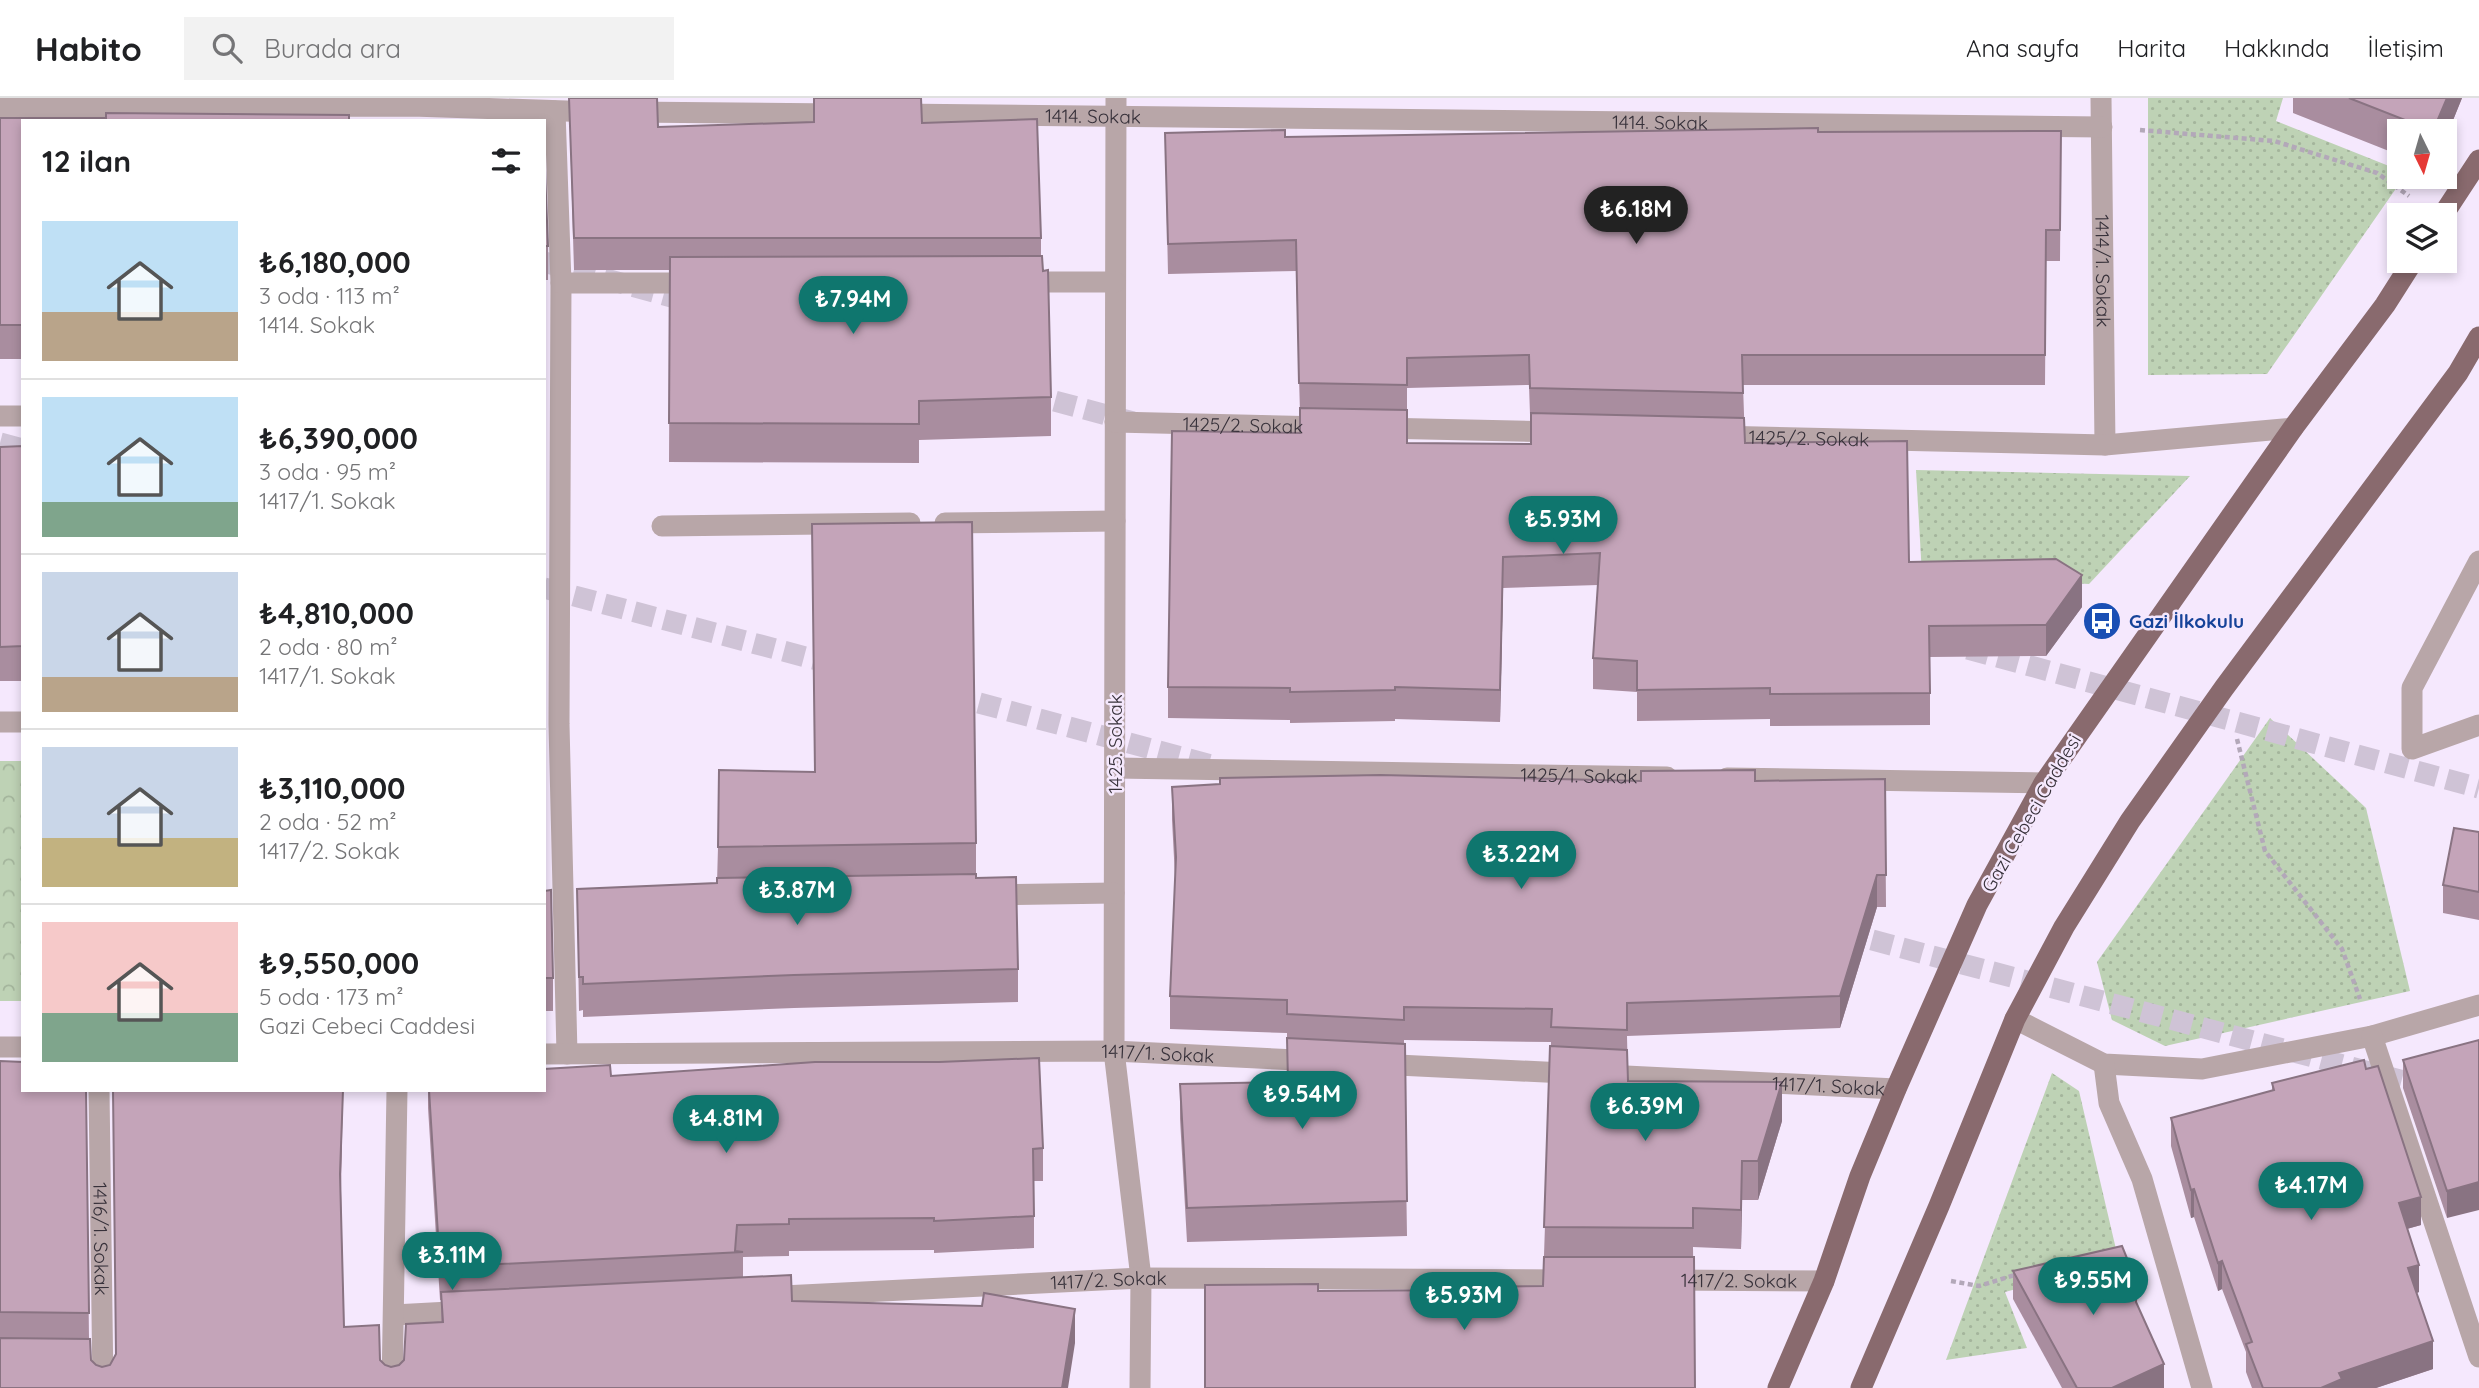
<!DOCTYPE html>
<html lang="tr">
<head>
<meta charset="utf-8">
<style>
  :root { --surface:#fff; --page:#f2f2f2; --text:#202124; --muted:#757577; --line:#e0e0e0; --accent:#0f766e }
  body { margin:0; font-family:Quicksand,sans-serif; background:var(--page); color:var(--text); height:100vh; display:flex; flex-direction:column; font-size:26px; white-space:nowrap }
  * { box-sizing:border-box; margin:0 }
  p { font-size:23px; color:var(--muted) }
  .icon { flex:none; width:38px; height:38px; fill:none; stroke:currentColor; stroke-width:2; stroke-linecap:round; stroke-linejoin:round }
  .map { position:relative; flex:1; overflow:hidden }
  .drawer { position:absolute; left:21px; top:21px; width:525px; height:973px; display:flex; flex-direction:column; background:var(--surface); border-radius:0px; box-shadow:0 4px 10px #0003 }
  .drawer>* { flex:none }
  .needle { width:46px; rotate:175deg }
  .fabs { position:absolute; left:2387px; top:21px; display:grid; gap:14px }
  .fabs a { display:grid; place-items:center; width:70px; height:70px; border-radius:0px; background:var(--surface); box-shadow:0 4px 10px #0003; font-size:35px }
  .price { position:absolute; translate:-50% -60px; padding:0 16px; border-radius:24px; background:var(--accent); color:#fff; font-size:23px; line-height:46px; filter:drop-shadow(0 2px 4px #0008) }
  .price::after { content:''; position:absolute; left:50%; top:42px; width:21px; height:16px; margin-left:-10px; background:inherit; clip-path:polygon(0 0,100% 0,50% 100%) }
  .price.active { background:#222; color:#fff }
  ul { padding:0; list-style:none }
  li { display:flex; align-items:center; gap:21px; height:175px; padding:0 21px }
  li+li { border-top:2px solid var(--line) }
  li span { display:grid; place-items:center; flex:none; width:196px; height:140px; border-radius:0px; color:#555 }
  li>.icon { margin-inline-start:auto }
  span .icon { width:84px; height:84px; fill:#fffc; stroke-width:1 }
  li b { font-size:30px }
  h2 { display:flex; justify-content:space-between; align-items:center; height:84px; padding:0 21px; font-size:30px }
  header { display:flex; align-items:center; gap:42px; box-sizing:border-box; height:98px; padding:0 35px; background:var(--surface); border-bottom:2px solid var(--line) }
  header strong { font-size:33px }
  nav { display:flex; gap:38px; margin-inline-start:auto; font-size:24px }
  .search { width:490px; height:63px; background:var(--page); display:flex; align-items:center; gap:18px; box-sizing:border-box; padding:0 24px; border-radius:0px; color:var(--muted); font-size:26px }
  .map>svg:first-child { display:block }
  .grass { fill:url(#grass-dots) }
  .park { fill:url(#park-crowns) }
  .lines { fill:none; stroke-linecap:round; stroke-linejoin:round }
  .highway-tunnel { stroke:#cfc3d6; stroke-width:21; stroke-dasharray:21 10; stroke-linecap:butt }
  .path { stroke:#b3a8b9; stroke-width:4.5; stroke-dasharray:5 3.5; stroke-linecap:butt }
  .minor { stroke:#b8a6a8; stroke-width:21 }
  .major { stroke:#896a6e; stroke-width:21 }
  .wall { fill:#a98d9f; fill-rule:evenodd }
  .shaded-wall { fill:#897382 }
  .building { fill:#c4a4b9; stroke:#897382; stroke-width:2 }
  .labels { text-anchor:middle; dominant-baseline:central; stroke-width:5; stroke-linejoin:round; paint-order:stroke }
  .street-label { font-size:19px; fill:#37313a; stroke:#f5e8fd }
  .transit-label { font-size:19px; font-weight:bold; fill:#164399; stroke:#f5e8fd; text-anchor:start }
</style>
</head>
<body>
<header>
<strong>Habito</strong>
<div class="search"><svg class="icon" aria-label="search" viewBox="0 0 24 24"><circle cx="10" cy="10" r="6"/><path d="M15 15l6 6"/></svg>Burada ara</div>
<nav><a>Ana sayfa</a><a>Harita</a><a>Hakkında</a><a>İletişim</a></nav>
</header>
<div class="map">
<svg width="2479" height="1290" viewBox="0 0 2479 1290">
  <defs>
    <pattern id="grass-dots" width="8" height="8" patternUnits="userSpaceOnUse" patternTransform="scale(1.75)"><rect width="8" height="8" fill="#bed2b5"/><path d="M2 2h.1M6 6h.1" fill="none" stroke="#a4b59c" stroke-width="1.8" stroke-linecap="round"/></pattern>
    <pattern id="park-crowns" width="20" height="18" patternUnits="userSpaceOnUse" patternTransform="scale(1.75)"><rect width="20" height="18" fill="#bed2b5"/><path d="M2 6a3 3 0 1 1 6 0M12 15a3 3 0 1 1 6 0" fill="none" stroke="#a4b59c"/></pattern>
  </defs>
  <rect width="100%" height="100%" fill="#f5e8fd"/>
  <g class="grass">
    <path d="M2148,0H2283L2276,23L2399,72V79H2404L2267,276L2148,277Z"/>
    <path d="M1916,372L2190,378L2089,486L1922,477Z"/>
    <path d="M2270,620L2366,710L2410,893L2165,948L2112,922L2097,864Z"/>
    <path d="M2052,975L2079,993L2119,1164L2005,1194L2027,1250L1946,1262Z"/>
  </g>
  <rect class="park" x="0" y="663" width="23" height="240"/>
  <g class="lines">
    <g class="highway-tunnel">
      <path d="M544,164L697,206"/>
      <path d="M1025,295L1133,324"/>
      <path d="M0,345L23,351"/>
      <path d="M544,490L840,568"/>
      <path d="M1968,551L2479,690"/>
      <path d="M949,597L1215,668"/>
      <path d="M1842,834L2479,1003"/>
    </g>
    <g class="path">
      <path d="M2140,32L2274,43L2377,75L2409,98"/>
      <path d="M2237,641L2265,753L2342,851L2360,901"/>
      <path d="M1951,1183L1979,1188L2018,1176"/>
    </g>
    <g class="minor">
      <path d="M1116,0L1114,953L1141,1180L1140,1290"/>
      <path id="s1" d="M2101,0L2105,347"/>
      <path d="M0,9L412,8L596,14"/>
      <path d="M555,13L561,185L559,626L567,956"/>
      <path d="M629,14L841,16"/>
      <path id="s2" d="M895,16L2102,29"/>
      <path d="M1022,184H1115"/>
      <path d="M561,185H699"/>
      <path d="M0,318H23"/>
      <path id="s3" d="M1115,324L1326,329"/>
      <path d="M1380,330L1557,334"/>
      <path id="s4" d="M1716,338L2105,347L2293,330"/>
      <path d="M945,425L1115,423"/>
      <path d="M662,428L910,425"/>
      <path d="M2479,463L2412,590V651L2479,627"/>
      <path d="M0,624H23"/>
      <path id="s5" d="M1115,670L1667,679"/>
      <path d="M1727,680L2044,685"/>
      <path d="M990,797L1114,795"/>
      <path d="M2015,921L2104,966L2202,971L2372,938L2479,907"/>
      <path d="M2372,938L2479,1259"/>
      <path d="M0,949H23"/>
      <path id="s6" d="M544,956L1114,953L1317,963"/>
      <path id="s7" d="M1377,966L1896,991"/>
      <path d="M2104,966L2109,1005L2142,1081L2202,1290"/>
      <path id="s8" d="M99,992L103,1290"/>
      <path id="s9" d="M1665,1182L1824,1183"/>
      <path id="s10" d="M763,1199L1141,1180L1570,1182"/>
      <path d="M394,1217L468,1213"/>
      <path d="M392,1290L397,992"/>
    </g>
    <g class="major">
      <path d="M2443,117L2479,62"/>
      <path d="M1778,1290L1824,1183L1860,1078L1896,991L1977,807L2044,685L2293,330L2385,207L2413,163"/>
      <path d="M1861,1290L1939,1108L2015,921L2064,829L2130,723L2224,590L2458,275L2479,239"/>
    </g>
  </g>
  <g class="wall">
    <path d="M567,0H657L658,29L922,25L1041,140V158L1051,299V338L919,342V365L669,364L670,172H574L569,0Z"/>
    <path d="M2293,0H2462L2445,42V33H2399V57L2293,15Z"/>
    <path d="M349,17L23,23V261H0V20Z"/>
    <path d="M2061,33L2060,163H2046L2045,287H1743L1745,345L1909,464L2082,509L2046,558L1930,559V627L1770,628V621L1637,623V594L1593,591V560L1598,487L1503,490L1500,624L1395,621V623L1290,625V622L1168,620V589L1300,335V315L1296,173L1168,176L1165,35L1285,39ZM1529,287L1531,346L1407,345V290Z"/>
    <path d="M544,47L548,148V182H544Z"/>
    <path d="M23,348V583H0V349Z"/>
    <path d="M1885,681L1886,809H1877L1840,930L1627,938L1628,983L1782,1023L1758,1102H1742L1741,1151L1693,1149L1695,1290L1318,1193L1473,1192L1543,1188L1551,944L1404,942L1407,1138L1187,1144L1180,1021V986L1288,984L1287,948V935L1170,931V898L1175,779L1172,722V689Z"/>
    <path d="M2479,734V822L2443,815V787Z"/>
    <path d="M976,745V780L1018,871V904L794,910L583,919V912L579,913L577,791L717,785L718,749Z"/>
    <path d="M544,793L553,880V913H544Z"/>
    <path d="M2479,942L2447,1120L2403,990V962Z"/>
    <path d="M0,963L86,992L89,1241L91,1262L96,1267L102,1269L110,1267L343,992L341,1093L344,1229L385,1267L391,1269L399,1267L441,1224V1202H440L428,1010V992H544L611,978L1043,1050V1083H1034V1150L934,1155V1152L789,1153V1158L743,1159V1179L792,1203L1075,1245L0,1290Z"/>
    <path d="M2366,971L2421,1127L2407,1131L2419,1194L2417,1195L2433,1271L2376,1290H2252L2246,1274V1254L2222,1191L2218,1193L2194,1119L2191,1120L2171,1048V1020L2272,993V985Z"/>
    <path d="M2013,1173L2137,1206L2164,1290H2062L2013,1201Z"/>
  </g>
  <g class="shaded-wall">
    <path d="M2447,0H2462L2445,42V33H2433Z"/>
    <path d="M1503,459V490L1500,624V592Z"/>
    <path d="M2082,477V509L2046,558V527Z"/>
    <path d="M1877,777V809L1840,930V898Z"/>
    <path d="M1782,984V1023L1758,1102V1063Z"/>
    <path d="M343,992L340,1110V1076Z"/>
    <path d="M1742,1063V1102L1741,1151V1112Z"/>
    <path d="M2479,1084V1112L2447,1120V1093Z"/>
    <path d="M2194,1091V1119L2191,1120V1092Z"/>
    <path d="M2421,1099V1127L2399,1133V1105Z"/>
    <path d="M2222,1163V1191L2218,1193V1165Z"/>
    <path d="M2419,1167V1194L2408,1198V1170Z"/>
    <path d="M1075,1211V1245L1068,1290H1062Z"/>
    <path d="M2433,1243V1271L2376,1290H2321L2339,1275Z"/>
    <path d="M2164,1266V1290H2112Z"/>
  </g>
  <g class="building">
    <path d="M569,0H657L658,29L814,24V0H921L922,25L1037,21L1041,140H574Z"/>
    <path d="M2349,0H2447L2433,33Z"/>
    <path d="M106,15L349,17V23H23V227H0V20H106Z"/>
    <path d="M1818,30V34L2061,33L2060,132H2046L2045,257H1742L1743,295L1530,290L1529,257L1407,260V287L1299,285L1296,142L1168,146L1165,35L1285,32V39Z"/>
    <path d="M544,47L548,148H544Z"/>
    <path d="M1042,158L1043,173L1048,172L1051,299L919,303V326L669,325L670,159Z"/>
    <path d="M1300,310L1407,312V345L1531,346V315L1744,320L1745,345L1907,343L1909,464L2056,461L2082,477L2046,527L1929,528L1930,595L1770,596V590L1637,592V563L1593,560L1600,455L1503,459L1500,592L1395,589V592L1290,594V590L1168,589L1172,333L1300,335Z"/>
    <path d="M23,348V548L0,549V349Z"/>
    <path d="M972,424L976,745L718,749L719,672L815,674L812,426Z"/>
    <path d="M1755,672V683L1885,681L1886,777H1877L1840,898L1627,905V932L1551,929L1552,911L1404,909V922L1287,916V902L1170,898L1176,759L1172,689L1220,686V680L1380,677L1641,683V673Z"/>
    <path d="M2454,730L2479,734V794L2443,787Z"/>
    <path d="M976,776V780L1016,779L1018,871L794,877L583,886V879H579L577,791L717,785V780Z"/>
    <path d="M551,792L553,880H544V793Z"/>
    <path d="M1287,940L1405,946L1407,1103L1187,1110L1180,986L1288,984Z"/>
    <path d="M2479,942V1084L2447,1093L2403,962Z"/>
    <path d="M1550,948L1627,952L1628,983L1782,984L1758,1063H1742L1741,1112L1693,1110V1130L1544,1129Z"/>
    <path d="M1039,960L1043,1050L1033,1051L1034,1118L934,1123V1120L789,1121V1126L737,1127L735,1153L743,1154L440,1169L429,992H544V971L610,967L611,978L815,964H939Z"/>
    <path d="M2364,962L2366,971L2378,968L2421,1099L2399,1105L2419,1167L2408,1170L2433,1243L2339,1275L2342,1281L2321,1290H2263L2246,1246L2252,1244L2222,1163L2218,1165L2194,1091L2191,1092L2171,1020L2274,992L2272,985Z"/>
    <path d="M0,963L23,964V992H86L89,1215L0,1214Z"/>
    <path d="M113,992H343L340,1076L344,1229L379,1227L380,1262L385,1267L391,1269L399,1267L404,1262L406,1226L443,1224L441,1194L791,1177L792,1203L982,1208L984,1195L1075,1211L1062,1290H0V1240L90,1241L91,1262L96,1267L102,1269L110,1267L116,1256Z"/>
    <path d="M2122,1148L2137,1185L2136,1204L2164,1266L2112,1290H2077L2013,1173Z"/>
    <path d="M1544,1159H1694L1695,1290H1205V1187L1318,1186V1193L1473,1192V1189L1543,1188Z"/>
  </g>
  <defs>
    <symbol id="bus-disc" viewBox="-11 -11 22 22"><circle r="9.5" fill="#1a4fb4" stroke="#f5e8fd"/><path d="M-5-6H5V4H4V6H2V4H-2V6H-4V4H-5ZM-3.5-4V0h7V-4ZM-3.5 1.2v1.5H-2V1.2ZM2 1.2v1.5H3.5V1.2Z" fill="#fff"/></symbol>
  </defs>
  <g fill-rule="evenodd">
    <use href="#bus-disc" x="2080" y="501" width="44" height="44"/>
  </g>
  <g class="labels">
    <g class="street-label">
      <text stroke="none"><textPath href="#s2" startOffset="198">1414. Sokak</textPath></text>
      <text stroke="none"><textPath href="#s2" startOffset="765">1414. Sokak</textPath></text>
      <text stroke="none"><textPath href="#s1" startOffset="173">1414/1. Sokak</textPath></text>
      <text stroke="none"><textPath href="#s3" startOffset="128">1425/2. Sokak</textPath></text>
      <text stroke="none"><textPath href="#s4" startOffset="93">1425/2. Sokak</textPath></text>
      <text transform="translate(1115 646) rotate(-90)">1425. Sokak</text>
      <text stroke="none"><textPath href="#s5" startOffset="464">1425/1. Sokak</textPath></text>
      <text transform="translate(2031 715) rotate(-60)">Gazi Cebeci Caddesi</text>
      <text stroke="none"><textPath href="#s6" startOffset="614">1417/1. Sokak</textPath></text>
      <text stroke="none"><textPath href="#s7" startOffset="452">1417/1. Sokak</textPath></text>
      <text stroke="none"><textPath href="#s8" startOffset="149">1416/1. Sokak</textPath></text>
      <text stroke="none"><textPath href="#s9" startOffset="74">1417/2. Sokak</textPath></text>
      <text stroke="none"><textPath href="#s10" startOffset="346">1417/2. Sokak</textPath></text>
    </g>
    <g class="transit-label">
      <text x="2129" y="523">Gazi İlkokulu</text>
    </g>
  </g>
</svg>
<div class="fabs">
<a><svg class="needle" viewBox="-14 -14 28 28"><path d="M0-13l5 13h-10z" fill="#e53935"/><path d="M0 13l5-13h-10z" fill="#757577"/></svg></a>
<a><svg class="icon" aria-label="layers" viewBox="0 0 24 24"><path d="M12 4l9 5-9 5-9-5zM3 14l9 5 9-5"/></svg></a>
</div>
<b class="price active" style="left:1636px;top:148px">₺6.18M</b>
<b class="price" style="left:853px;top:238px">₺7.94M</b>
<b class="price" style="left:1563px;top:458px">₺5.93M</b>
<b class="price" style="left:1521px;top:793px">₺3.22M</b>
<b class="price" style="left:797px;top:829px">₺3.87M</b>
<b class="price" style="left:1302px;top:1033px">₺9.54M</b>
<b class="price" style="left:1645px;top:1045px">₺6.39M</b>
<b class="price" style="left:726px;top:1057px">₺4.81M</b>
<b class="price" style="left:2311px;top:1124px">₺4.17M</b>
<b class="price" style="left:452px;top:1194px">₺3.11M</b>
<b class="price" style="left:2093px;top:1219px">₺9.55M</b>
<b class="price" style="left:1464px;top:1234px">₺5.93M</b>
<section class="drawer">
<h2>12 ilan<svg class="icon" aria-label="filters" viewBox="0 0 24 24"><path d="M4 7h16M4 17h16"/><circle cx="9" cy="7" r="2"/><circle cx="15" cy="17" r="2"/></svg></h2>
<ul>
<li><span style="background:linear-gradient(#bfe0f5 65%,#b9a48a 0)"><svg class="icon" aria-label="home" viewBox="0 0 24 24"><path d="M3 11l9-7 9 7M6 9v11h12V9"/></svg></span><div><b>₺6,180,000</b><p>3 oda · 113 m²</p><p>1414. Sokak</p></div></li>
<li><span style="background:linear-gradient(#bfe0f5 75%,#7fa58c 0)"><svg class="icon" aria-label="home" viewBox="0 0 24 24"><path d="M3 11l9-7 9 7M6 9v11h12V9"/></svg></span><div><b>₺6,390,000</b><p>3 oda · 95 m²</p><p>1417/1. Sokak</p></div></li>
<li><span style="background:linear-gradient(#c9d6e8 75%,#b9a48a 0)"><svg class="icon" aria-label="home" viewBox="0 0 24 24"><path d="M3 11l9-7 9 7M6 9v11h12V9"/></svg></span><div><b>₺4,810,000</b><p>2 oda · 80 m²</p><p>1417/1. Sokak</p></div></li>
<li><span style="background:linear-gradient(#c9d6e8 65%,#c2b280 0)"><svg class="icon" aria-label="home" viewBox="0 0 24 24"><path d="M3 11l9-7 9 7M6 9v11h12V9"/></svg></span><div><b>₺3,110,000</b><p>2 oda · 52 m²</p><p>1417/2. Sokak</p></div></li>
<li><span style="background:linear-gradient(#f6c9c9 65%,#7fa58c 0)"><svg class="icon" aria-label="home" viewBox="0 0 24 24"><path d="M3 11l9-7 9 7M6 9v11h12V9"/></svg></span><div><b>₺9,550,000</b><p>5 oda · 173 m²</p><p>Gazi Cebeci Caddesi</p></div></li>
</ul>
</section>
</div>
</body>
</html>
